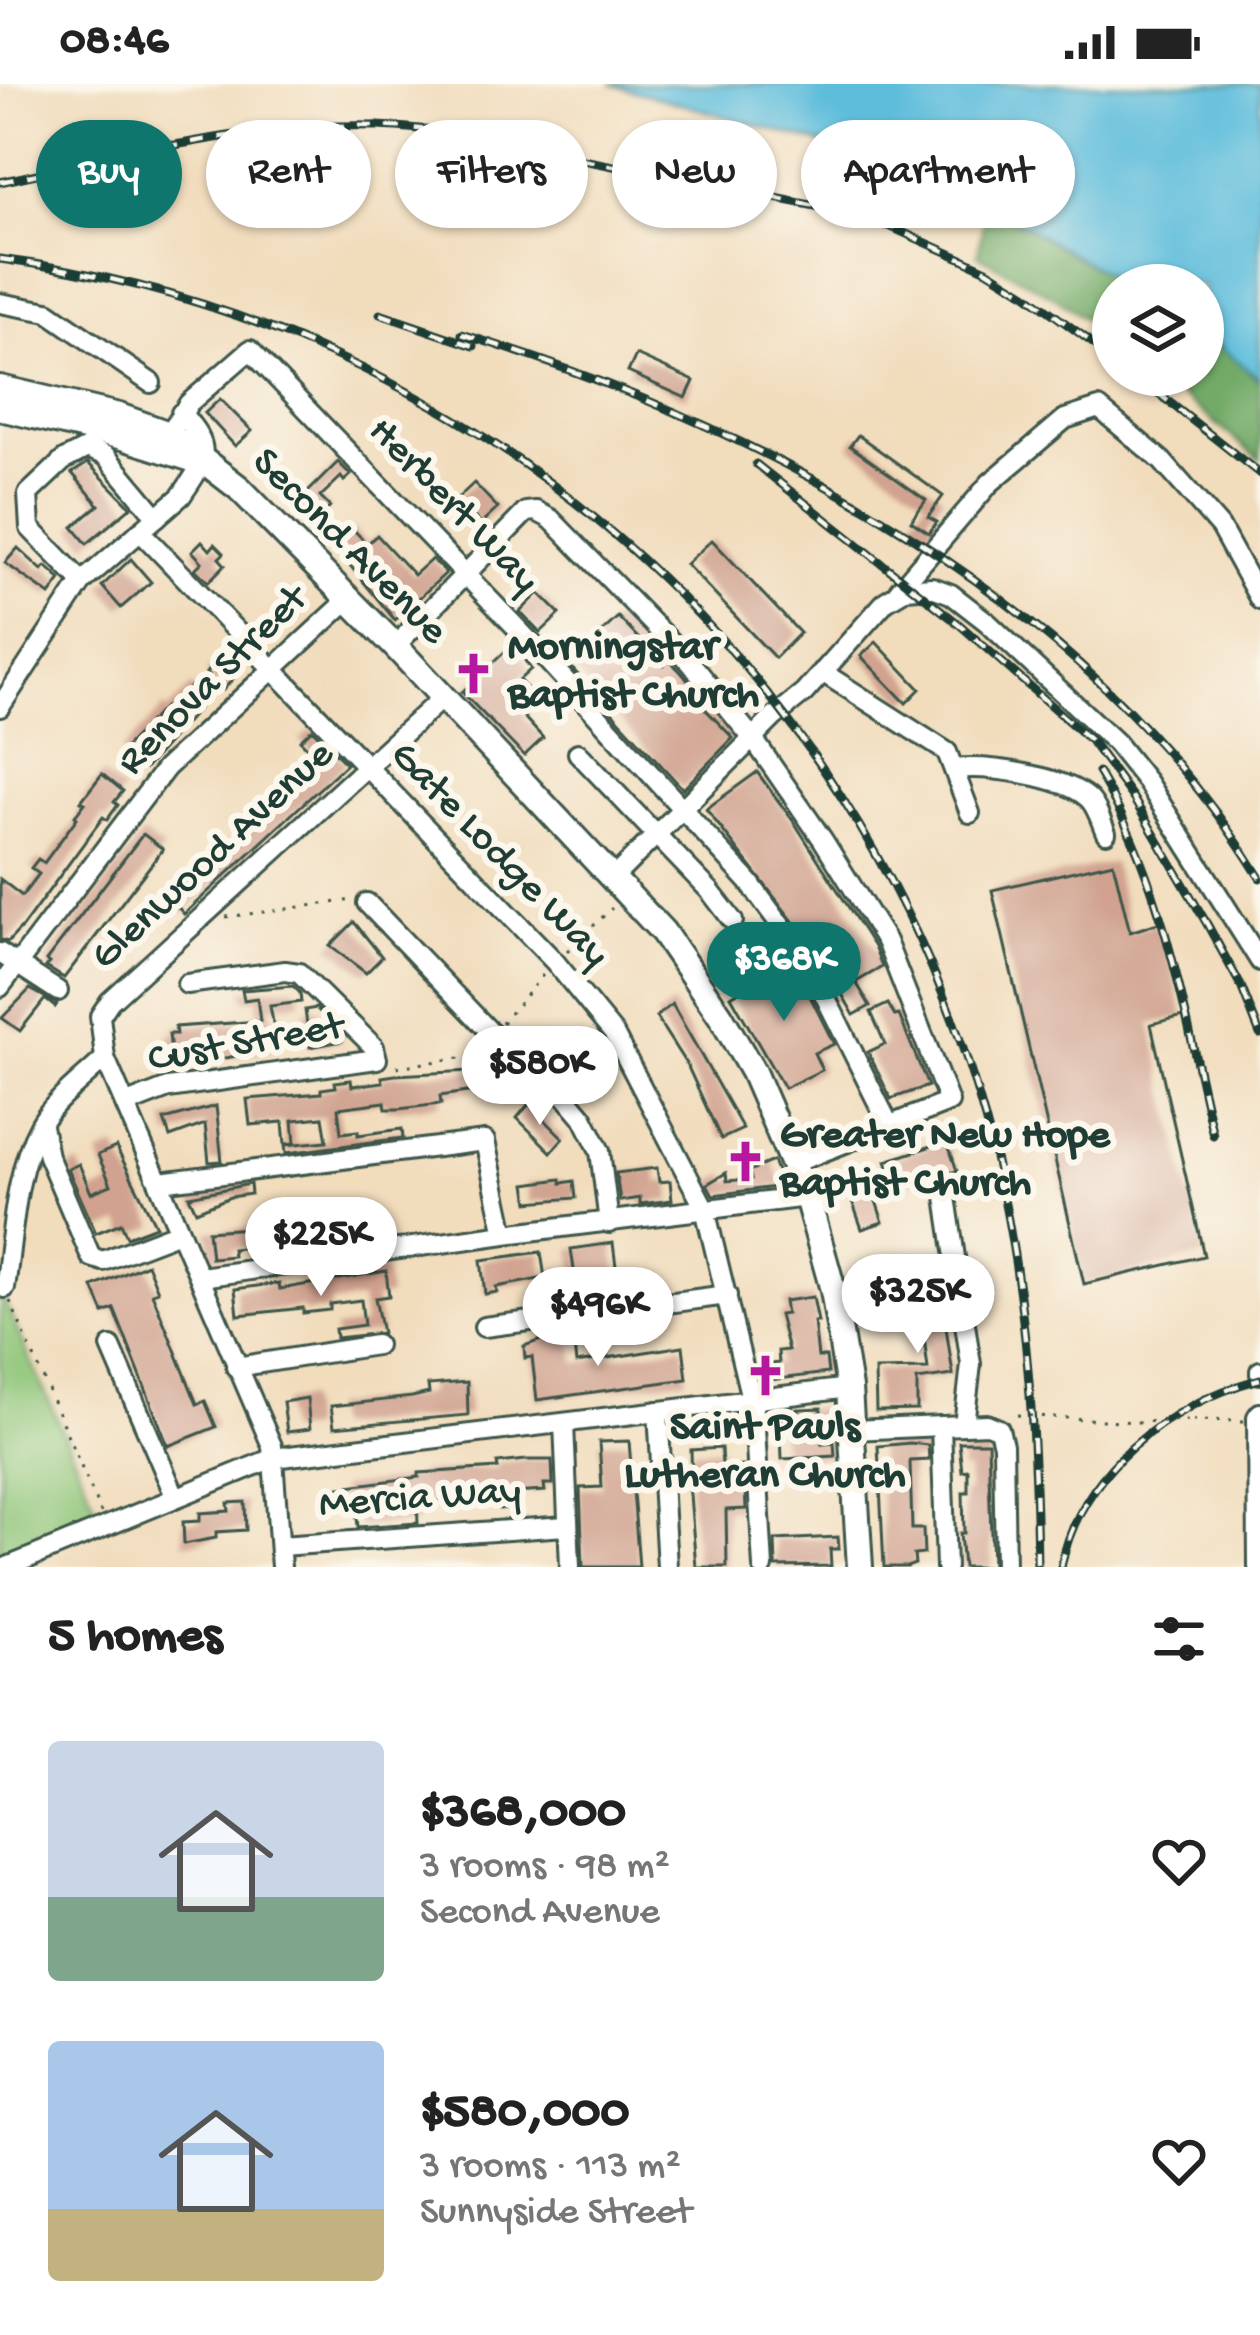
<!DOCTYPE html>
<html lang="en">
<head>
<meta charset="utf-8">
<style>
  :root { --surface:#fff; --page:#f6f6f6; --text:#222; --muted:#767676; --accent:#0f766e }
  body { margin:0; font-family:"Gochi Hand",sans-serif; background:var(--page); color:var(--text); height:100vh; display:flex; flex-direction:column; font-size:45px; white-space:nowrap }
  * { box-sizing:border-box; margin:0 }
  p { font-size:39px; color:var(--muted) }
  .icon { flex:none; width:66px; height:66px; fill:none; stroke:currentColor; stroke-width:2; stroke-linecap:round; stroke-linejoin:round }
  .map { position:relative; height:1483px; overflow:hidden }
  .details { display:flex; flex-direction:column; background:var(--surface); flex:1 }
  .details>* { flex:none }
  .guide { position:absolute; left:36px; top:36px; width:1188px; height:108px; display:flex; gap:24px }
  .controls { position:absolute; left:1092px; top:180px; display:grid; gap:24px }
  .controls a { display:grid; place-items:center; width:132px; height:132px; border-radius:50%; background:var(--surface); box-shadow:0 3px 9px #0004; font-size:60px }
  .price { position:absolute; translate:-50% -102px; padding:0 27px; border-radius:42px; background:#fff; color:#222; font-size:39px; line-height:78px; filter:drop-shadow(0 3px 6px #0008) }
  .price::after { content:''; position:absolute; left:50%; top:72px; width:36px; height:27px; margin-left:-18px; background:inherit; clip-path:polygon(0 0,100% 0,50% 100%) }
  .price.on { background:var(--accent); color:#fff }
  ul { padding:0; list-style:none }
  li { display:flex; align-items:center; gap:36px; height:300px; padding:0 48px }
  li span { display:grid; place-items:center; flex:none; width:336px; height:240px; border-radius:12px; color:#555 }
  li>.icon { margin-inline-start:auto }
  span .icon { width:144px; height:144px; fill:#fffc; stroke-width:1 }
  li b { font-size:51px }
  h2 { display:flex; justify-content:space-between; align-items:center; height:144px; padding:0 48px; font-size:51px }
  .tag { padding:0 42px; border-radius:54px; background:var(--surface); box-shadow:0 3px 9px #0004; font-size:42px; line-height:108px }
  .tag.on { background:var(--accent); color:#fff }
  .status { display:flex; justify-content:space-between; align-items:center; height:84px; padding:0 60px; background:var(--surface); direction:ltr }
  .status svg { height:33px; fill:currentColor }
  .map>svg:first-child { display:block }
  .green { fill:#8dc477; stroke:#568056; stroke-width:3 }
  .forest { fill:#72aa68; stroke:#48744e; stroke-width:3 }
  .water { fill:#5ebddc; stroke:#3e7d88; stroke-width:3 }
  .building { fill:#d0a28f }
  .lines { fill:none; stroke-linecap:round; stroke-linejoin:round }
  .minor-casing { stroke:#3e5548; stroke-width:24 }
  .major-casing { stroke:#3e5548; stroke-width:30 }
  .path { stroke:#3e5548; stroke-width:3; stroke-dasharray:3 9; stroke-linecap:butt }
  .minor { stroke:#fff; stroke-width:18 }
  .major { stroke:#fff; stroke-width:24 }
  .rail-casing { stroke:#1f3d34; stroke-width:9 }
  .rail { stroke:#fbf7ec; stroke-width:4.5; stroke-dasharray:14; stroke-linecap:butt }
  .path-bridge { stroke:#3e5548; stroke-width:3; stroke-dasharray:3 9; stroke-linecap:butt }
  .labels { text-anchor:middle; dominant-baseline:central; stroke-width:12; stroke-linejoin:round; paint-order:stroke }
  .street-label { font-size:42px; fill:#1f3d34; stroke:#fbf7ec }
  .poi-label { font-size:42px; font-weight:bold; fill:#1f3d34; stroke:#fbf7ec; text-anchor:start }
</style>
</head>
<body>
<div class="status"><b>08:46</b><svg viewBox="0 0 49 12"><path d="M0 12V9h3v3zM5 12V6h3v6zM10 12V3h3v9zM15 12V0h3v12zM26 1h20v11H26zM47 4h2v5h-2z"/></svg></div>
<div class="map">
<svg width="1260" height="1483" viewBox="0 0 1260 1483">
  <rect width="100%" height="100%" fill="#fbf7ec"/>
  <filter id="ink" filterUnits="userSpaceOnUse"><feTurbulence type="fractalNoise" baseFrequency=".00833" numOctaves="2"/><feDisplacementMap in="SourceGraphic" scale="24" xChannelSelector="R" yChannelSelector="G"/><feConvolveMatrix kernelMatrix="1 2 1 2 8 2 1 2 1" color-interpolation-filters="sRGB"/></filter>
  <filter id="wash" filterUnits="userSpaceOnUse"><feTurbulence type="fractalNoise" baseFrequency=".004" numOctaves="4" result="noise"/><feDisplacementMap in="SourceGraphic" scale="48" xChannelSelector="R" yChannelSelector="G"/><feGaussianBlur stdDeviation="2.7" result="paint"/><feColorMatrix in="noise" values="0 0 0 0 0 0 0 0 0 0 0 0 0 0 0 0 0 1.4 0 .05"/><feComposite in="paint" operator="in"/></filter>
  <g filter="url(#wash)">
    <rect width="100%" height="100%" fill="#f1dcbc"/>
    <path class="green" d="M0,1208L98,1427L0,1469Z"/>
    <g class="forest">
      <path d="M986,120L1124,201H1113V257L1058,215L978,171Z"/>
      <path d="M1203,251L1217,260L1213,264L1221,260L1260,298V376L1157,291H1203Z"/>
    </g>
    <path class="water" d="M610,0H1260V295L1203,249V201H1125L995,124L869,73Z"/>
    <g id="blocks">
      <g class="building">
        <path d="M636,271L694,297L686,314L628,288Z"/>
        <path d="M220,315L252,347L235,362L205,329Z"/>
        <path d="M858,351L943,412L928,433L937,438L929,449L911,437L926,416L850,362Z"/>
        <path d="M338,378L351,391L344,397L341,393L320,413L330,423L318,435L297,419Z"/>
        <path d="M88,379L131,423L87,460L73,443L99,421L72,389Z"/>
        <path d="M474,399L498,424L481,440L457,415Z"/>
        <path d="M353,445L367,460L377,451L414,491L432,475L446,489L395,536L334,462Z"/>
        <path d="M712,456L800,549L775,574L686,480Z"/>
        <path d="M202,457L210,466L215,460L224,469L219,474L225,481L208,498L195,485L202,478L192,467Z"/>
        <path d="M18,464L42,486L46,482L61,496L50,511L5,479Z"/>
        <path d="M131,475L151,498L121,524L102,502Z"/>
        <path d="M539,509L560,530L540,549L520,528Z"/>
        <path d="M618,533L664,581L669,576L680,587L693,602L688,607L733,654L683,705L568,580Z"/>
        <path d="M876,558L920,605L906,619L861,572Z"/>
        <path d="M231,560L248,578L223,606L206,589Z"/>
        <path d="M513,560L531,585L519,596L539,617L523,632L543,654L524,672L462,608Z"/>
        <path d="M191,602L205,617L145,685L121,668L164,623L167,627Z"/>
        <path d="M312,645L346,680L184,830L170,814L320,676L300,656Z"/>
        <path d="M757,688L794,738L874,863L882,883L856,898L870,922L854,931L820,872L706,725Z"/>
        <path d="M102,690L123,707L114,718L118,721L107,736L103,733L23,842L8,858L0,856V795L22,812L39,790L31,784L38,775L44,779L77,734L75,732L85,719L81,717Z"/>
        <path d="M143,750L163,765L64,894L46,883L49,879L46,877Z"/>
        <path d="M1113,778L1130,848L1161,838L1184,932L1151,940L1204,1172L1084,1200L992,806Z"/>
        <path d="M354,838L382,873L366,889L330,862Z"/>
        <path d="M786,878L803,905L806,904L834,960L814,969L822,986L784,1004L731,912Z"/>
        <path d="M293,902L300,909L301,918L270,922L278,965L207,977L204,973L172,977L169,950H176L175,943L260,937L257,914L244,916L242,906Z"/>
        <path d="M30,905L57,920L55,923L45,915L20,947L2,934Z"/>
        <path d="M672,920L743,1045L721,1055L688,983L656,933Z"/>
        <path d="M888,920L895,932L899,931L928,1002L891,1015L868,968L885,960L871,928Z"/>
        <path d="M316,924L341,949L342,957L310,963L305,926Z"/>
        <path d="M471,987L474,1007L440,1012L441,1020L399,1025H386L385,1018L338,1024L341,1049L358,1047V1051L402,1045L403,1054L286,1069L285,1061L327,1057L323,1033L293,1036L295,1059L285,1060L283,1038L250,1041L247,1015L321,1009V1005L336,1003L335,998L351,996L352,1002L383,998L382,993L395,991Z"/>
        <path d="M529,1020L563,1054L551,1068L517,1034Z"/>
        <path d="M216,1022L222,1077L209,1078L205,1040L170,1053L164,1036Z"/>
        <path d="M947,1057L957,1087L894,1102L886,1077Z"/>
        <path d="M116,1063L156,1142L127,1153L121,1139L96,1149L68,1085L79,1080L91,1109L111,1101L98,1071Z"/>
        <path d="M773,1077L783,1102L713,1111L707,1100L726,1089L727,1097L751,1095L749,1087Z"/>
        <path d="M657,1084L659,1098L670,1097L672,1116L640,1120V1114L620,1117L616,1089Z"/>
        <path d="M561,1095L562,1099L574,1097L576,1114L529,1118L526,1100Z"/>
        <path d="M250,1100L251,1110L230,1113L196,1127L189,1112Z"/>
        <path d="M871,1102L883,1138L862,1145L849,1108Z"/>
        <path d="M273,1126V1130L305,1128L306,1132L348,1127L351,1151L232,1165L233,1172L211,1174L208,1147L262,1143L261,1128Z"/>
        <path d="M613,1159L617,1190L575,1193L571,1165Z"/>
        <path d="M541,1168L545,1194L496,1203L497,1208L485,1210L481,1176Z"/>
        <path d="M147,1180L158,1207L152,1209L197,1320L205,1317L216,1343L168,1362L114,1225L104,1229L93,1203Z"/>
        <path d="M386,1187L389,1212L375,1214L382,1249L336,1254L335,1245L364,1241L361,1216L330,1220V1226L303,1229V1224L238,1231L235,1205L279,1199L280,1205Z"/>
        <path d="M940,1202L953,1291L917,1296V1326L876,1327L875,1286L928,1285L922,1238L913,1239L909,1211L917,1210V1205Z"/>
        <path d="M813,1213L818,1238H814L818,1273H826L828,1289L761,1297L757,1282L779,1279L778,1267L788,1266L779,1231L786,1230L784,1217Z"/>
        <path d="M572,1245L576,1279L683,1262L687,1295L537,1316L532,1273L525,1274L524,1262Z"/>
        <path d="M467,1298L468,1331L334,1343L331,1322L412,1313L429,1309L428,1301Z"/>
        <path d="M307,1314L310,1345L287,1348L283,1318Z"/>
        <path d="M821,1324L822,1359L834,1358L835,1372L782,1375L780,1326Z"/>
        <path d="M629,1357L639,1483H583L580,1404L602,1403L599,1358Z"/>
        <path d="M959,1358H988L992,1483H963L960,1449H964L963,1408H968V1386L962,1387Z"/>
        <path d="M910,1359L928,1361L929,1376L910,1377L912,1445H923L924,1470L914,1471L915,1480L907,1483H884L878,1362Z"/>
        <path d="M721,1364L722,1383L744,1382L746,1425L726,1426L727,1483H696L689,1399H692L691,1366Z"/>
        <path d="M526,1376H552L553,1400H544L545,1407L512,1409L513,1424L500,1425L499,1406L456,1408V1416L417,1418L418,1439L358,1443L356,1425H341L340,1403L419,1393V1389L498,1384L497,1379Z"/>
        <path d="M245,1418L246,1446L216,1448V1454L184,1460L183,1438L200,1437V1429L229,1427L228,1419Z"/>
        <path d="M838,1453L839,1465H830L831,1482L776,1483L775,1456Z"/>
      </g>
    </g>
  </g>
  <g filter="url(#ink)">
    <use href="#blocks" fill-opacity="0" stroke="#3e5548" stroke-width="3"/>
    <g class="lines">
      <defs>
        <g id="minor">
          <path d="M0,219L48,228L151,299"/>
          <path d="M169,350L189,319L250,266L534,562L749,798L809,880L889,1041"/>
          <path d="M140,447L555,878L614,950L705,1125L754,1327L763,1483"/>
          <path d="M82,498L30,444L28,410L64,376L87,364L106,372L157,433"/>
          <path d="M899,506L990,399L1065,335L1099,324L1162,377L1220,443L1260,516"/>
          <path d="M395,562L526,428L536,427L551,435L690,578L754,656L823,756L886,857L949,1018L794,1079"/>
          <path d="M822,588L947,668L970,729"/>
          <path d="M0,623L82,498L181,412C207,375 213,364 181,329"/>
          <path d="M578,669L710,807L733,837"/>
          <path d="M955,685C987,681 1063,692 1088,714C1097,722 1101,738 1106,749"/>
          <path d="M613,794L774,633L804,609L886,517L906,505L932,503L951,510L987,538L1116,659L1147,698L1260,877"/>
          <path d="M367,819L493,951L566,1013L583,1033L600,1067L609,1139"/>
          <path d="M0,869L58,907"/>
          <path d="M0,903L166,684L348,516"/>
          <path d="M127,1020L168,1004L377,975L374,963L299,889L285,887L187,900"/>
          <path d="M42,1042L48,1072L91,1173L103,1177L179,1148"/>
          <path d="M160,1098L485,1057L505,1150"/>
          <path d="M946,1113L971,1280L964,1341"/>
          <path d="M201,1193L505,1150L807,1113"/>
          <path d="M5,1204C13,1152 14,1088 40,1041C54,1016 85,994 105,974"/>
          <path d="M484,1243L727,1211"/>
          <path d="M111,1263L175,1412"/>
          <path d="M236,1283L376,1261"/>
          <path d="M1260,1287V1290"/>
          <path d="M658,1327L667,1483"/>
          <path d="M564,1339L570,1483"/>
          <path d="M941,1342L946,1483"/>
          <path d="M852,1346L987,1340L999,1345L1003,1361L1005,1483"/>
          <path d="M280,1462L566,1442"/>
          <path d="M7,1483L273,1374L849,1304"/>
          <path d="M281,1483L272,1362L105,974L100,932L110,917L442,614"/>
          <path d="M1258,1483L1257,1333L1260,1329"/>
        </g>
        <g id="major">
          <path d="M0,304L119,332L169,350L239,404L395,562L663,848L720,931L753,988L807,1113L833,1206L849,1304L860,1483"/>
          <path d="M0,324L119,352L189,374"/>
        </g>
      </defs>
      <use href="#minor" class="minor-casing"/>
      <use href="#major" class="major-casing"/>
      <g class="path">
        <path d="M226,833L353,816"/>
        <path d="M567,867L612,824"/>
        <path d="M502,939L543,891"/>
        <path d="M397,983L474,972L481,964"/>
        <path d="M10,1217L101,1429"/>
        <path d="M1193,1336L1244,1337"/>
      </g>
      <use href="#minor" class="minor"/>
      <use href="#major" class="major"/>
      <defs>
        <g id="rail">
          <path d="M0,98C143,68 290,27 436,47L826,124L891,143L987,186L1026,210L1113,274"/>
          <path d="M0,175C471,237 858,578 985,1035C1025,1180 1035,1333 1037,1483"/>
          <path d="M380,230L474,262"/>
          <path d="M462,250C765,343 1090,516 1260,794"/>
          <path d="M1135,291L1260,390"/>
          <path d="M756,380L960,541L1092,658L1133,714L1207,840L1241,902L1260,950"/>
          <path d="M1098,688C1164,797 1184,928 1213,1051"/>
          <path d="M1061,1483C1080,1387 1168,1320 1260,1295"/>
        </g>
      </defs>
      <use href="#rail" class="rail-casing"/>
      <use href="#rail" class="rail"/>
      <path class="path-bridge" d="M1017,1331L1137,1338L1193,1336"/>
    </g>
  </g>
  <defs>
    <symbol id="church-bare" viewBox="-9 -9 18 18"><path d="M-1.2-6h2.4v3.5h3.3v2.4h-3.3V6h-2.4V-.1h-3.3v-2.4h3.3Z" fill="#b5179e" stroke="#fbf7ec" stroke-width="2.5" paint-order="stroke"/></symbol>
  </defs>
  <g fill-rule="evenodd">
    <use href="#church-bare" x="444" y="560" width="59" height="59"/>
    <use href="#church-bare" x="716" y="1048" width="59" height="59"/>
    <use href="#church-bare" x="736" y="1262" width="59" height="59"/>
  </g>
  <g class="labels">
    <g class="street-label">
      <text transform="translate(452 423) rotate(46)">Herbert Way</text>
      <text transform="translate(348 464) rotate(45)">Second Avenue</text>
      <text transform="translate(214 598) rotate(-45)">Renova Street</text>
      <text transform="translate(498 772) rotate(46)">Gate Lodge Way</text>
      <text transform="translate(214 773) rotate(-43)">Glenwood Avenue</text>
      <text transform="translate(246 961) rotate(-10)">Cust Street</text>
      <text transform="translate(420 1416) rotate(-4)">Mercia Way</text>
    </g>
    <g class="poi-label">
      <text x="508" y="565">Morningstar<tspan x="508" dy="48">Baptist Church</tspan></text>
      <text x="780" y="1053">Greater New Hope<tspan x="780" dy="48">Baptist Church</tspan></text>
      <text x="765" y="1345" text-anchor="middle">Saint Pauls<tspan x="765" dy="48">Lutheran Church</tspan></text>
    </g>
  </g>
</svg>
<div class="controls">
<a><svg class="icon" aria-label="layers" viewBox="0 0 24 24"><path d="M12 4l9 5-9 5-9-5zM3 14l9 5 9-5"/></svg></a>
</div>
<b class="price on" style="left:784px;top:940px">$368K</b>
<b class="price" style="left:540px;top:1044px">$580K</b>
<b class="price" style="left:321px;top:1215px">$225K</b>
<b class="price" style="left:918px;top:1272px">$325K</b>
<b class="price" style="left:598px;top:1285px">$496K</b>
<div class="guide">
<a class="tag on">Buy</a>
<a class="tag">Rent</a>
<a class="tag">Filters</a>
<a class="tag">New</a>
<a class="tag">Apartment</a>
</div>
</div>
<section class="details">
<h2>5 homes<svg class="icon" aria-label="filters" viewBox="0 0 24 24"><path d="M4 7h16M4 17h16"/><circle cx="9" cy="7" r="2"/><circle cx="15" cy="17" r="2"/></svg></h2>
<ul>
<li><span style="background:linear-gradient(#c9d6e8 65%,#7fa58c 0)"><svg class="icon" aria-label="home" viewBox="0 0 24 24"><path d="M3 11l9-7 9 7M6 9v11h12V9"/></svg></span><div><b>$368,000</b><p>3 rooms · 98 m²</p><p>Second Avenue</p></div><svg class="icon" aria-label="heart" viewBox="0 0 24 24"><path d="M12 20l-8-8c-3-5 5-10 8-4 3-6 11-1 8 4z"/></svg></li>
<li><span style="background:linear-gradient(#a9c7e8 70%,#c2b280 0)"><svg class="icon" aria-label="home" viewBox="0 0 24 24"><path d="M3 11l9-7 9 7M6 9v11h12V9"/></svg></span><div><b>$580,000</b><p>3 rooms · 113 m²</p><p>Sunnyside Street</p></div><svg class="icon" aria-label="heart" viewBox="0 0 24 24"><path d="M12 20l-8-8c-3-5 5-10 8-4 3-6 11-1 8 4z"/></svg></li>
</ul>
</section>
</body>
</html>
